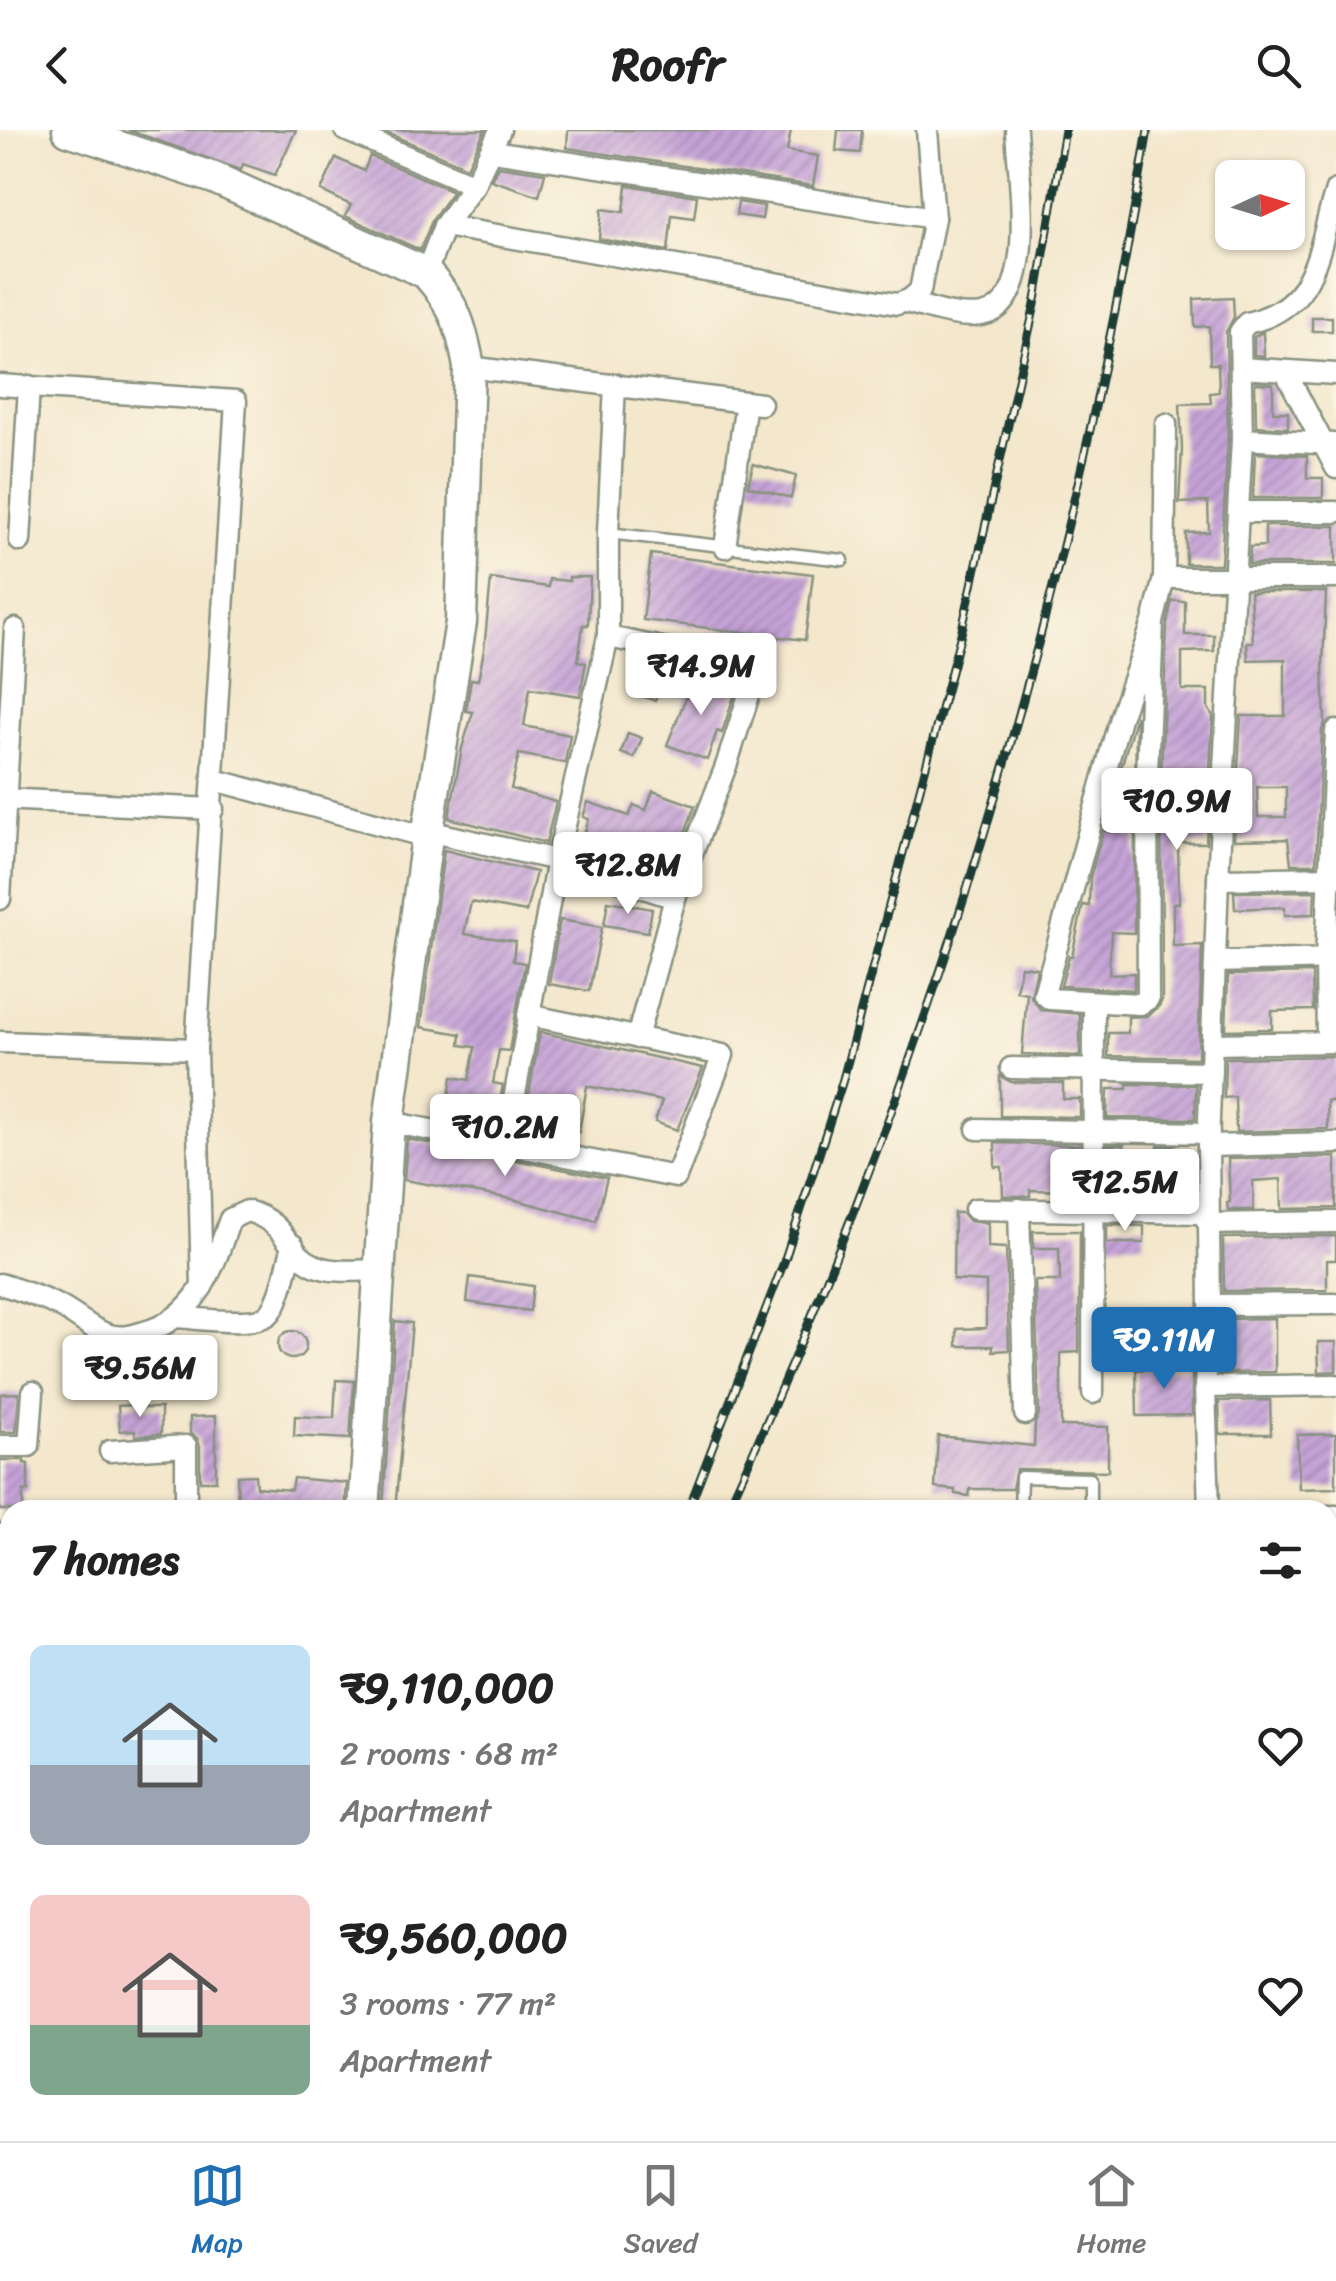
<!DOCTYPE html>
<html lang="en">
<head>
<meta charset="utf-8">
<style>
  :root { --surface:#fff; --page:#f6f6f6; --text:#222; --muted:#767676; --line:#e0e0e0; --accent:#1f6fb2 }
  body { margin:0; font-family:Sriracha,sans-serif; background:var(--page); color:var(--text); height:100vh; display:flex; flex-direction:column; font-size:38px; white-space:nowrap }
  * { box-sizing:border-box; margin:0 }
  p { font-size:32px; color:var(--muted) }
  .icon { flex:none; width:55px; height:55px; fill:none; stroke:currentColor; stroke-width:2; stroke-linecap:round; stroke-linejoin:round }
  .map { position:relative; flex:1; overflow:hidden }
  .drawer { position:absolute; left:0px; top:1370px; width:1338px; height:642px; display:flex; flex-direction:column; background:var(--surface); border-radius:30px 30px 0 0; box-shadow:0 2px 8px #0004 }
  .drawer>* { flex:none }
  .needle { width:65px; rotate:86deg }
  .fabs { position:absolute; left:1215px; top:30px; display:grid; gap:20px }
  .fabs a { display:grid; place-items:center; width:90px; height:90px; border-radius:15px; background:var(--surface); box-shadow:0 2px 8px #0004; font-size:50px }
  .price { position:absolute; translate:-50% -85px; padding:0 22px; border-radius:10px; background:#fff; color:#222; font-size:32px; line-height:65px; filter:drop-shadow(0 2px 5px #0008) }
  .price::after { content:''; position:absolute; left:50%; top:60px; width:30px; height:22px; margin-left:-15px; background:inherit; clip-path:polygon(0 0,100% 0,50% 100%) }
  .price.active { background:var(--accent); color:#fff }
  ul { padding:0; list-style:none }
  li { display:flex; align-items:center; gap:30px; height:250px; padding:0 30px }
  li span { display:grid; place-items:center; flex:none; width:280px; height:200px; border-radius:15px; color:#555 }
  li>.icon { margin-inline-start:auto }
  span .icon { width:120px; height:120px; fill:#fffc; stroke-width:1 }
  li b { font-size:42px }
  h2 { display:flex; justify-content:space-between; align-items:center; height:120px; padding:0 30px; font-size:42px }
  header { display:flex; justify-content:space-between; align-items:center; height:130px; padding:0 30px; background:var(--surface); font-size:45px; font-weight:800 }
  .menu { display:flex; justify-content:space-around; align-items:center; height:140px; border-top:2px solid var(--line); background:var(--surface); font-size:28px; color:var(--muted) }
  .menu a { display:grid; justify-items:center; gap:5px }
  .menu .active { color:var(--accent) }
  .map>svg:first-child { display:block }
  .industrial { fill:url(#industrial-grid) }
  .building { fill:url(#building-hatch); fill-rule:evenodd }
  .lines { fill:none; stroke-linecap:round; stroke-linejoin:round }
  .lane-casing { stroke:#899280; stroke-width:15 }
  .street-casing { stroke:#899280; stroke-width:25 }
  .secondary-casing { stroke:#899280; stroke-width:35 }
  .primary-casing { stroke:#899280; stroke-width:38 }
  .lane { stroke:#fff; stroke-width:10 }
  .street { stroke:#fff; stroke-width:20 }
  .secondary { stroke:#fff; stroke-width:30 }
  .primary { stroke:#fff; stroke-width:32 }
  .rail-casing { stroke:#1f3d34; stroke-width:9 }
  .rail { stroke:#fcf5e5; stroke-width:5; stroke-dasharray:15; stroke-linecap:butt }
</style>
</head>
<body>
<header><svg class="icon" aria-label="back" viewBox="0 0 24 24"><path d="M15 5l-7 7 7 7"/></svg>Roofr<svg class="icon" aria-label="search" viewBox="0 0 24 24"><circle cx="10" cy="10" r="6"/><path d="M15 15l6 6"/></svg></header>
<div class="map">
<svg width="1336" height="2011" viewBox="0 0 1336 2011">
  <defs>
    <pattern id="industrial-grid" width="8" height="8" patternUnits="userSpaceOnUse" patternTransform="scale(2.5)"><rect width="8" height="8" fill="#bec3dd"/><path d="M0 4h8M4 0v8" fill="none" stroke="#a3a8be"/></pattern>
    <pattern id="building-hatch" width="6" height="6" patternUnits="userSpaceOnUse" patternTransform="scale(2.5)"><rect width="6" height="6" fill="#c6a3d8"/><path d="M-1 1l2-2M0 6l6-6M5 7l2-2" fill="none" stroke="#a086b0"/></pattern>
  </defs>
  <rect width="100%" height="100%" fill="#fcf5e5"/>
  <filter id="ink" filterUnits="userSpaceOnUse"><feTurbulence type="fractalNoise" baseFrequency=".01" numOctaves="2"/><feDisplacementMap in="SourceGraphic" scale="20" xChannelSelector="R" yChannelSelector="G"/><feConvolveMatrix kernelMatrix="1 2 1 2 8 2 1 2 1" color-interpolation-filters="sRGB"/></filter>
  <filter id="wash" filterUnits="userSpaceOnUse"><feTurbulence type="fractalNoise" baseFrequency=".0048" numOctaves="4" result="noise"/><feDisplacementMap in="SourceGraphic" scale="40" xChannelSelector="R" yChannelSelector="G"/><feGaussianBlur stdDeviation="2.25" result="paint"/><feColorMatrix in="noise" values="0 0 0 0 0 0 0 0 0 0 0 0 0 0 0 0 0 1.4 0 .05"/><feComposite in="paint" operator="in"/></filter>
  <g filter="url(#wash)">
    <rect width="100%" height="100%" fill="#f3e7cc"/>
    <path class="industrial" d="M1328,1852H1336V2011H936L933,2003L1328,2002Z"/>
    <g id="blocks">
      <g class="building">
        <path d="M128,0H296L275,45L243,34L241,40Z"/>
        <path d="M380,0H485L467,37Z"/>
        <path d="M568,0H791L787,21L818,26L813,56L567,18Z"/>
        <path d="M838,0H862L860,23L836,21Z"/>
        <path d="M370,26L453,61L433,88L420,120L345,86L351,75L321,61L336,28L364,41Z"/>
        <path d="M498,36L545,43L539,66L491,50Z"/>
        <path d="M627,55L697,66L694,88L672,85L668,121L599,109L602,79L624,82Z"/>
        <path d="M738,72L764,76L762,89L736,85Z"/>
        <path d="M1233,167L1234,187L1226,202L1228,309L1221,434H1186V403L1209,402L1208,372L1179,373L1182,319L1180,274L1211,273L1210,263L1219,262L1218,234H1210L1209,196L1195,197L1194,169Z"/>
        <rect x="1312" y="187" width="20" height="14"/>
        <path d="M1263,202L1264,226L1254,225V207Z"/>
        <path d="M1255,253L1273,254V282H1288V298L1256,296Z"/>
        <path d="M1255,323L1307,326V348H1323V368H1253Z"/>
        <path d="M753,334L796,346L791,368L748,356Z"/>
        <path d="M1265,396H1336V434H1249L1250,417L1265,416Z"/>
        <path d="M651,424L813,444L805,510L643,490Z"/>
        <path d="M569,447H590L588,495H583L578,531L586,533L580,566L530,558L524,596L570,605L565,633L519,624L511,659L556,672L546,713L449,688L462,618L473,582L466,581L471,549L478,550L484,520L491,449L548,457L549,449L569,451Z"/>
        <path d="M1250,462H1326L1323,536L1325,593L1322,600L1316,734H1291L1288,709L1234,710L1241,586H1285V529L1248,530L1247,512H1253ZM1257,657H1286V687H1258Z"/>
        <path d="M1172,471H1185V505H1214V521L1182,522V560H1208V578L1213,586L1206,713H1178L1179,773H1173V816L1202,815L1198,928L1108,926V903H1128V887L1147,886L1159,876L1162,870L1161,644L1167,494Z"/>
        <path d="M641,530L667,540L655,571L629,561Z"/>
        <path d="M694,547L735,563L722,603L717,601L707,630L667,615Z"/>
        <path d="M1136,585L1134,803L1111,802L1109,844L1134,843V860L1061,856L1069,826H1072L1083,775L1089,776L1090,748L1103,701L1112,702V670Z"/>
        <path d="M628,603L642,608L634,628L621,623Z"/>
        <path d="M653,661L695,676L667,751L579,721L589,689L583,687L588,672L629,686L634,675L646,680Z"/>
        <path d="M444,720L536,742L526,782L471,772L464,804L515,811L513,831L525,833L509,921L499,920L493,953L503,955L499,975L449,967L452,947L469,950L475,917L460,915L461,904L421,897Z"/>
        <path d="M1315,761L1314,784L1285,785V777L1235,779L1234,762Z"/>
        <path d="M608,771L652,779L648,802L604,795Z"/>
        <path d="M560,790L602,797L589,861L549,854Z"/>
        <path d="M1021,836L1037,838L1031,867L1041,880L1080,884V926L1022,924L1027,863L1016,861Z"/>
        <path d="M1312,843L1313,880L1272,881V899L1226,900L1228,845Z"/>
        <path d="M540,902L703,938L677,1000L655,992L662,971L587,956L579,1002L524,992Z"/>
        <path d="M1336,926V971H1327L1328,999L1236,1002L1235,967L1224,968L1225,928Z"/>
        <path d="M1000,946L1011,952L1063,953V969H1080V987L1000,986Z"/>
        <path d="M1127,954L1196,955L1195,989L1107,988L1108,959H1127Z"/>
        <path d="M407,1009L607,1048L596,1091L512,1069L404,1050Z"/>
        <path d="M995,1013L1080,1015V1067H1072V1061L1030,1060V1066H1003L1002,1037H995Z"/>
        <path d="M1107,1015H1124V1042H1158V1016H1174V1026H1194L1195,1041H1175V1069L1107,1068Z"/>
        <path d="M1336,1027V1078L1282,1079L1281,1049L1253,1051L1254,1080H1228L1227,1073L1230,1072L1228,1029Z"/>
        <path d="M954,1083H962L969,1091L988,1093V1117L1006,1118L1009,1220L993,1221V1216H957V1199L986,1198V1152L953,1150Z"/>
        <path d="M1107,1095L1144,1096V1113H1107Z"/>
        <path d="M1033,1101H1080L1079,1222L1061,1223V1296L1108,1297V1341L1016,1339L1012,1359H970L969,1366L955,1364V1360L935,1358L938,1306L1034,1316L1035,1293L1039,1284L1035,1151H1060L1059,1118H1034Z"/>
        <path d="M1336,1106V1130H1327V1160L1224,1161L1223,1108Z"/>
        <path d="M470,1147L533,1156L530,1181L467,1172Z"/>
        <path d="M1275,1188V1242L1224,1243L1223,1189Z"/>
        <path d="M395,1191L412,1193L395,1380H383Z"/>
        <circle cx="292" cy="1215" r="14"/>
        <path d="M1318,1212H1336V1241L1319,1242Z"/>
        <path d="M1192,1238V1285L1137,1286L1136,1240Z"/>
        <path d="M336,1250L354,1251L350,1309L294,1306L295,1286L334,1288Z"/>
        <path d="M19,1263L16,1302H0V1264Z"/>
        <path d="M1270,1270L1271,1304H1220L1219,1271Z"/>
        <path d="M144,1274V1278H161V1304L135,1306V1300L120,1301L118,1276Z"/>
        <path d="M216,1286V1351H200V1316L197,1308L190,1303V1287Z"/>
        <path d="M1336,1304V1358L1299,1359L1297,1305Z"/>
        <path d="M0,1330H24V1333L28,1334V1361L23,1362V1380H0Z"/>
        <path d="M255,1345L256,1357L291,1360L293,1348L347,1353L345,1380H238L237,1346Z"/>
      </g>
    </g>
  </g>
  <g filter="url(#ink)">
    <use href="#blocks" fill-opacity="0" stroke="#899280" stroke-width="2.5"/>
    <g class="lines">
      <defs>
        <g id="lane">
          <path d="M608,403L843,430"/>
          <path d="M1020,1380L1021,1347L1090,1349V1380"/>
          <path d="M1328,1626H1336"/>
          <path d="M1328,1699L1336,1698"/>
          <path d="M1328,1795H1336"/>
          <path d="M1328,1885L1336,1886"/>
          <path d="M951,2002L954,2011"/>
          <path d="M978,2011V2002"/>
          <path d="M1001,2011L1002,2002"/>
          <path d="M1031,2011V2002"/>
          <path d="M1056,2011V2002"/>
          <path d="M1088,2011L1089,2002"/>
          <path d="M1118,2011V2002"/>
          <path d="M1187,2011L1188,2002"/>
          <path d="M1233,2011V2002"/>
          <path d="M1315,2011V2002"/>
        </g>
        <g id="street">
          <path d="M345,0L474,55"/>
          <path d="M493,21L934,88"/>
          <path d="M444,96L897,174L909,170L920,161L934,88L927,0"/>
          <path d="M426,143L444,96L474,55L500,0"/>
          <path d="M906,172C930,178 957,189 982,185C1040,175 1018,44 1016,0"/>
          <path d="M469,237L761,274"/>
          <path d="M1241,238L1336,244"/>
          <path d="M1285,241L1336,338"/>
          <path d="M0,255L236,271L196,919L202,1157"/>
          <path d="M1242,309L1334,314"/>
          <path d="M1239,382H1336"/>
          <path d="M20,411L29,256"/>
          <path d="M725,417L746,272"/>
          <path d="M1164,448H1336"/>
          <path d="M1153,492L1120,588L1044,864L1050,869L1140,874L1148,869L1147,644L1153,492L1164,448L1166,294"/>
          <path d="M608,507L758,537L726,636L675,768L637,908"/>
          <path d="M215,650L427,707"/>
          <path d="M0,669L213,679"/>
          <path d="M428,701L557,730L675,768"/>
          <path d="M1218,749L1336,747"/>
          <path d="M0,769L15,499"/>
          <path d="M1215,832L1336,829"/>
          <path d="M1327,911L1326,829L1336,601"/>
          <path d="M0,912L196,919"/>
          <path d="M1211,914L1336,912"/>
          <path d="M1011,938L1211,942"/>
          <path d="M389,992L676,1047L723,925L528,885"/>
          <path d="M977,999L1209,1003"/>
          <path d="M506,1014L557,730L608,507V403L615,254"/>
          <path d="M1208,1016L1336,1013"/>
          <path d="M975,1079L1202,1083L1209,1094L1336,1092"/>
          <path d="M1019,1079L1025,1284"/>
          <path d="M0,1154C20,1160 40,1167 59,1176C75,1184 89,1198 106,1204C120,1209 131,1206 144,1202C198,1188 214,1136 230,1089L247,1081C289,1093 285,1122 314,1135C333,1144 359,1140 379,1140"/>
          <path d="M1210,1175L1336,1174"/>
          <path d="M176,1187C197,1188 256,1198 270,1183C281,1171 288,1132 293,1115"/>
          <path d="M1205,1257L1336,1255"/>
          <path d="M1093,1263L1094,873"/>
          <path d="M0,1316H29L33,1262"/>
          <path d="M110,1321L186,1316V1380"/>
          <path d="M1209,1380L1205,1257L1210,1175L1208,1016L1218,749L1242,309L1240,202L1247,193C1319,177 1317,119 1336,60"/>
          <path d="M8,1432L2,1514L10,1550"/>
          <path d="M0,1628L10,1627"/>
          <path d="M0,1780L10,1779"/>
          <path d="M0,1844L10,1846"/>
          <path d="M0,1917L10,1919"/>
          <path d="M54,2002L55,2011"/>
          <path d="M151,2002L152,2011"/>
          <path d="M562,2002L580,2011"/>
          <path d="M793,2002L815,2005"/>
          <path d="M839,2002L842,2011"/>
          <path d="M867,2002L870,2011"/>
          <path d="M924,2002L926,2011"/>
          <path d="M228,2011L235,2002"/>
          <path d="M279,2011L285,2002"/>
          <path d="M515,2011L520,2002"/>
          <path d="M625,2011L630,2002"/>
          <path d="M668,2011L673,2002"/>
          <path d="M695,2011L700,2002"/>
          <path d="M727,2011L732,2002"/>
        </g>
        <g id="secondary">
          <path d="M68,0L214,48L426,143C455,175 461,194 469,237L461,492L427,707L389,992L364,1380"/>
          <path d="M1328,1391H1336"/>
          <path d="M0,1433L10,1432"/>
          <path d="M1328,1433H1336"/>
        </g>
        <g id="primary">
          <path d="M0,1411L10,1410"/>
          <path d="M1328,1412H1336"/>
        </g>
      </defs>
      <use href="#lane" class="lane-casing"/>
      <use href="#street" class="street-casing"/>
      <use href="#secondary" class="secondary-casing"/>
      <use href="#primary" class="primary-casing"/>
      <use href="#lane" class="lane"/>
      <use href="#street" class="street"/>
      <use href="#secondary" class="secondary"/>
      <use href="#primary" class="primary"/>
      <defs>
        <g id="rail">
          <path d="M688,1380L784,1132L842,953L961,504L1036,170L1065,0"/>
          <path d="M727,1380C930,939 1069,479 1148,0"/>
          <path d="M316,2011L322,2002"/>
          <path d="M334,2011L340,2002"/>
          <path d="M365,2011L371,2002"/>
        </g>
      </defs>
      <use href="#rail" class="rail-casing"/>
      <use href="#rail" class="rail"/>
    </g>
  </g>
</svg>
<div class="fabs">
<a><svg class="needle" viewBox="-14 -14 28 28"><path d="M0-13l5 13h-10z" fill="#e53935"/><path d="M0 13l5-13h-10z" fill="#767676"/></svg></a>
</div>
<b class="price" style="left:701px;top:588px">₹14.9M</b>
<b class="price" style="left:1177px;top:723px">₹10.9M</b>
<b class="price" style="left:628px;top:787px">₹12.8M</b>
<b class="price" style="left:505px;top:1049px">₹10.2M</b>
<b class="price" style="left:1125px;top:1104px">₹12.5M</b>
<b class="price active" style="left:1164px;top:1262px">₹9.11M</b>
<b class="price" style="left:140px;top:1290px">₹9.56M</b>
<section class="drawer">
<h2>7 homes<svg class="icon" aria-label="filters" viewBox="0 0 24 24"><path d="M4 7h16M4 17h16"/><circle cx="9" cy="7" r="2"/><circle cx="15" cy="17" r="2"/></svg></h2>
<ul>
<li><span style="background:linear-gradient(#bfe0f5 60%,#9aa5b1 0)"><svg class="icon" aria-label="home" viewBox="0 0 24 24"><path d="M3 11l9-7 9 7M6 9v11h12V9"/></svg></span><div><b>₹9,110,000</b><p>2 rooms · 68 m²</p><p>Apartment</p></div><svg class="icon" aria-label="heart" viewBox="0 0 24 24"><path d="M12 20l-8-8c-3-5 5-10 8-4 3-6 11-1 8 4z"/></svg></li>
<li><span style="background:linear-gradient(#f6c9c9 65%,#7fa58c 0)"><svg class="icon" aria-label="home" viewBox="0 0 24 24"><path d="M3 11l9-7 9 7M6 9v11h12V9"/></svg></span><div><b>₹9,560,000</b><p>3 rooms · 77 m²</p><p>Apartment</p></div><svg class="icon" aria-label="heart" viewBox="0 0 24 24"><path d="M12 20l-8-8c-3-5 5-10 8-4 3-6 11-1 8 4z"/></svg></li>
</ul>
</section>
</div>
<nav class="menu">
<a class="active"><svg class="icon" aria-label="map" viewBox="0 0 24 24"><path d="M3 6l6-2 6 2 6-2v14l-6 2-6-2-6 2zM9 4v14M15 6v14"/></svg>Map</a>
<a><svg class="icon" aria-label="saved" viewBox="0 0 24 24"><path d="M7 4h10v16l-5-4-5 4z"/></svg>Saved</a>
<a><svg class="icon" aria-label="home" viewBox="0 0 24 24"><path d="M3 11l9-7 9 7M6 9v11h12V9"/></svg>Home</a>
</nav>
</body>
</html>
